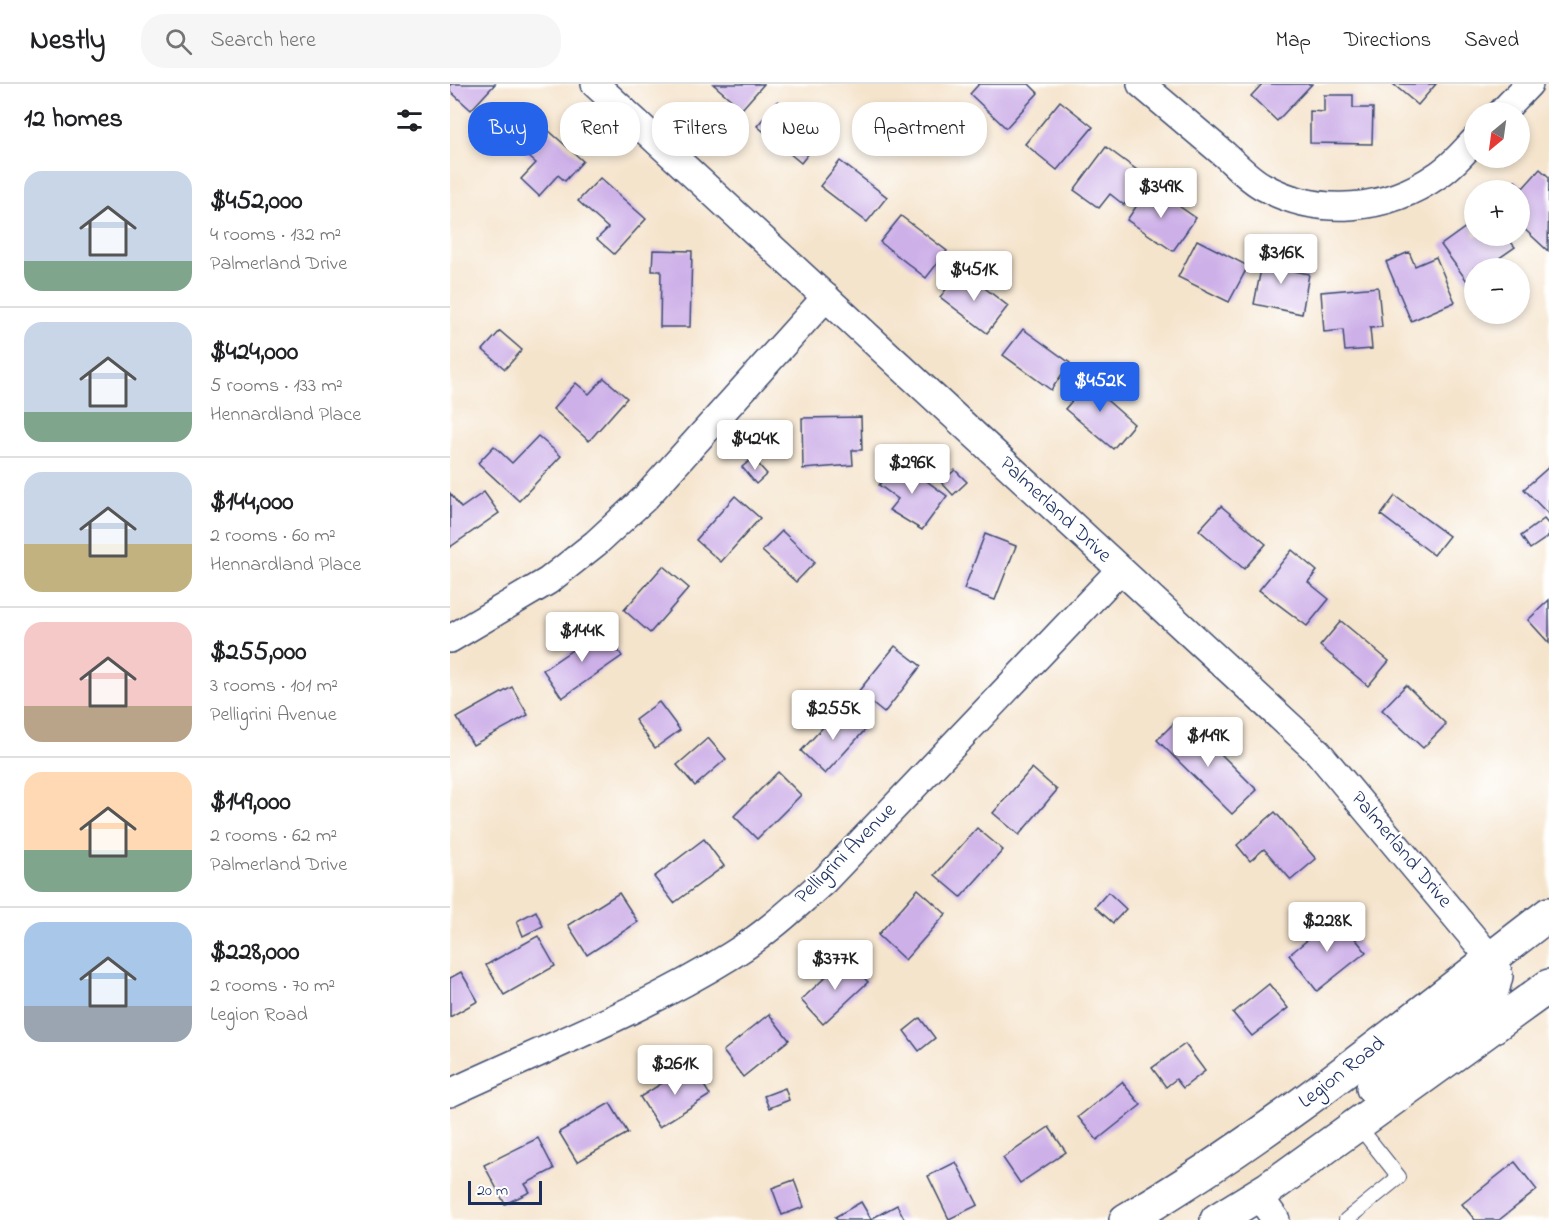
<!DOCTYPE html>
<html lang="en">
<head>
<meta charset="utf-8">
<style>
  :root { --surface:#fff; --page:#f6f6f6; --text:#202124; --muted:#757577; --line:#e0e0e0; --accent:#2563eb }
  body { margin:0; font-family:"Indie Flower",sans-serif; background:var(--page); color:var(--text); height:100vh; display:flex; flex-direction:column; font-size:22px; white-space:nowrap }
  * { box-sizing:border-box; margin:0 }
  p { font-size:20px; color:var(--muted) }
  .icon { flex:none; width:33px; height:33px; fill:none; stroke:currentColor; stroke-width:2; stroke-linecap:round; stroke-linejoin:round }
  .map { position:relative; flex:1; overflow:hidden }
  .drawer { display:flex; flex-direction:column; background:var(--surface); width:450px }
  .drawer>* { flex:none }
  .top-card { position:absolute; left:18px; top:18px; width:570px; height:54px; display:flex; gap:12px }
  .needle { width:39px; rotate:209deg }
  .buttons { position:absolute; left:1014px; top:18px; display:grid; gap:12px }
  .buttons a { display:grid; place-items:center; width:66px; height:66px; border-radius:50%; background:var(--surface); box-shadow:0 3px 9px #0003; font-size:30px }
  .scale { position:absolute; left:18px; bottom:15px; width:74px; box-sizing:border-box; padding-left:6px; border:3px solid #1b2f5e; border-top:0; font-size:16px; line-height:21px; white-space:nowrap; color:#1b2f5e; -webkit-text-stroke:4px #fff; paint-order:stroke }
  .price { position:absolute; translate:-50% -51px; padding:0 14px; border-radius:6px; background:#fff; color:#222; font-size:20px; line-height:39px; filter:drop-shadow(0 2px 3px #0008) }
  .price::after { content:''; position:absolute; left:50%; top:36px; width:18px; height:14px; margin-left:-9px; background:inherit; clip-path:polygon(0 0,100% 0,50% 100%) }
  .price.on { background:var(--accent); color:#fff }
  ul { padding:0; list-style:none }
  li { display:flex; align-items:center; gap:18px; height:150px; padding:0 24px }
  li+li { border-top:2px solid var(--line) }
  li span { display:grid; place-items:center; flex:none; width:168px; height:120px; border-radius:18px; color:#555 }
  li>.icon { margin-inline-start:auto }
  span .icon { width:72px; height:72px; fill:#fffc; stroke-width:1 }
  li b { font-size:26px }
  h2 { display:flex; justify-content:space-between; align-items:center; height:72px; padding:0 24px; font-size:26px }
  .pill { padding:0 21px; border-radius:24px; background:var(--surface); box-shadow:0 3px 9px #0003; font-size:21px; line-height:54px }
  .pill.on { background:var(--accent); color:#fff }
  header { display:flex; align-items:center; gap:36px; box-sizing:border-box; height:84px; padding:0 30px; background:var(--surface); border-bottom:2px solid var(--line) }
  header strong { font-size:28px }
  nav { display:flex; gap:33px; margin-inline-start:auto; font-size:21px }
  .search { width:420px; height:54px; background:var(--page); display:flex; align-items:center; gap:15px; box-sizing:border-box; padding:0 21px; border-radius:24px; color:var(--muted); font-size:22px }
  main { display:flex; flex:1; min-height:0 }
  .map>svg:first-child { display:block }
  .building { fill:#cdb0e8 }
  .lines { fill:none; stroke-linecap:round; stroke-linejoin:round }
  .service-casing { stroke:#3c4a6e; stroke-width:16 }
  .minor-casing { stroke:#3c4a6e; stroke-width:30 }
  .secondary-casing { stroke:#3c4a6e; stroke-width:36 }
  .service { stroke:#fff; stroke-width:14 }
  .minor { stroke:#fff; stroke-width:27 }
  .secondary { stroke:#fff; stroke-width:33 }
  .labels { text-anchor:middle; dominant-baseline:central; stroke-width:4.5; stroke-linejoin:round; paint-order:stroke }
  .street-label { font-size:21px; fill:#1b2f5e; stroke:#fff }
</style>
</head>
<body>
<header>
<strong>Nestly</strong>
<div class="search"><svg class="icon" aria-label="search" viewBox="0 0 24 24"><circle cx="10" cy="10" r="6"/><path d="M15 15l6 6"/></svg>Search here</div>
<nav><a>Map</a><a>Directions</a><a>Saved</a></nav>
</header>
<main>
<section class="drawer">
<h2>12 homes<svg class="icon" aria-label="filters" viewBox="0 0 24 24"><path d="M4 7h16M4 17h16"/><circle cx="9" cy="7" r="2"/><circle cx="15" cy="17" r="2"/></svg></h2>
<ul>
<li><span style="background:linear-gradient(#c9d6e8 75%,#7fa58c 0)"><svg class="icon" aria-label="home" viewBox="0 0 24 24"><path d="M3 11l9-7 9 7M6 9v11h12V9"/></svg></span><div><b>$452,000</b><p>4 rooms · 132 m²</p><p>Palmerland Drive</p></div></li>
<li><span style="background:linear-gradient(#c9d6e8 75%,#7fa58c 0)"><svg class="icon" aria-label="home" viewBox="0 0 24 24"><path d="M3 11l9-7 9 7M6 9v11h12V9"/></svg></span><div><b>$424,000</b><p>5 rooms · 133 m²</p><p>Hennardland Place</p></div></li>
<li><span style="background:linear-gradient(#c9d6e8 60%,#c2b280 0)"><svg class="icon" aria-label="home" viewBox="0 0 24 24"><path d="M3 11l9-7 9 7M6 9v11h12V9"/></svg></span><div><b>$144,000</b><p>2 rooms · 60 m²</p><p>Hennardland Place</p></div></li>
<li><span style="background:linear-gradient(#f6c9c9 70%,#b9a48a 0)"><svg class="icon" aria-label="home" viewBox="0 0 24 24"><path d="M3 11l9-7 9 7M6 9v11h12V9"/></svg></span><div><b>$255,000</b><p>3 rooms · 101 m²</p><p>Pelligrini Avenue</p></div></li>
<li><span style="background:linear-gradient(#ffd9b3 65%,#7fa58c 0)"><svg class="icon" aria-label="home" viewBox="0 0 24 24"><path d="M3 11l9-7 9 7M6 9v11h12V9"/></svg></span><div><b>$149,000</b><p>2 rooms · 62 m²</p><p>Palmerland Drive</p></div></li>
<li><span style="background:linear-gradient(#a9c7e8 70%,#9aa5b1 0)"><svg class="icon" aria-label="home" viewBox="0 0 24 24"><path d="M3 11l9-7 9 7M6 9v11h12V9"/></svg></span><div><b>$228,000</b><p>2 rooms · 70 m²</p><p>Legion Road</p></div></li>
</ul>
</section>
<div class="map">
<svg width="1099" height="1136" viewBox="0 0 1099 1136">
  <rect width="100%" height="100%" fill="#fff"/>
  <filter id="ink" filterUnits="userSpaceOnUse"><feTurbulence type="fractalNoise" baseFrequency=".0167" numOctaves="2"/><feDisplacementMap in="SourceGraphic" scale="12" xChannelSelector="R" yChannelSelector="G"/><feConvolveMatrix kernelMatrix="1 2 1 2 8 2 1 2 1" color-interpolation-filters="sRGB"/></filter>
  <filter id="wash" filterUnits="userSpaceOnUse"><feTurbulence type="fractalNoise" baseFrequency=".008" numOctaves="4" result="noise"/><feDisplacementMap in="SourceGraphic" scale="24" xChannelSelector="R" yChannelSelector="G"/><feGaussianBlur stdDeviation="1.35" result="paint"/><feColorMatrix in="noise" values="0 0 0 0 0 0 0 0 0 0 0 0 0 0 0 0 0 1.4 0 .05"/><feComposite in="paint" operator="in"/></filter>
  <g filter="url(#wash)">
    <rect width="100%" height="100%" fill="#f5e4cc"/>
    <g id="blocks">
      <g class="building">
        <path d="M0,0H45L21,26L0,7Z"/>
        <path d="M263,0H314L292,25Z"/>
        <path d="M529,0H579L588,9L556,44L520,10Z"/>
        <path d="M812,0H862L827,37L801,12Z"/>
        <path d="M943,0H986L968,21Z"/>
        <path d="M874,11H903V24H923L922,60L860,59V27L874,28Z"/>
        <path d="M328,17L371,54L351,79L307,42Z"/>
        <path d="M610,17L643,43L607,86L575,60Z"/>
        <path d="M89,38L133,77L115,97L108,91L89,112L71,95L86,79L67,63Z"/>
        <path d="M656,63L695,92L674,121L660,110L649,124L624,106Z"/>
        <path d="M390,77L437,113L417,138L370,102Z"/>
        <path d="M1090,85L1099,93L1098,167L1070,141V106H1056L1065,97L1073,104Z"/>
        <path d="M150,94L196,135L164,170L147,155L158,144L128,117Z"/>
        <path d="M700,102L746,134L723,167L677,136Z"/>
        <path d="M451,132L497,167L476,194L430,158Z"/>
        <path d="M1023,138L1024,152H1056L1065,163L1035,184H1024V192L1017,197L991,161Z"/>
        <path d="M747,156L798,182L779,218L728,193Z"/>
        <path d="M203,166L242,167L240,243H210L211,187H202Z"/>
        <path d="M959,168L965,182L986,173L1005,218L961,237L936,178Z"/>
        <path d="M814,170L846,176L844,187L859,190L852,230L804,220Z"/>
        <path d="M511,186L558,222L537,249L490,213Z"/>
        <path d="M928,203L932,243L920,244L922,265L895,267L893,246L874,248L871,208Z"/>
        <path d="M573,245L620,279L601,306L553,271Z"/>
        <path d="M50,247L72,266L55,285L33,266Z"/>
        <path d="M646,289L660,301L651,311L684,340L663,365L615,325Z"/>
        <path d="M154,294L177,314L139,357L103,325L126,299L139,310Z"/>
        <path d="M411,333L412,366H402L403,381L353,385L352,334Z"/>
        <path d="M88,352L111,372L69,417L28,379L44,362L62,379Z"/>
        <path d="M303,374L317,390L306,400L292,383Z"/>
        <path d="M448,376L497,412L472,446L439,426L448,415L429,401Z"/>
        <path d="M1099,383V431L1074,405Z"/>
        <path d="M505,386L517,398L503,411L491,398Z"/>
        <path d="M34,408L49,429L0,463V409L11,424Z"/>
        <path d="M285,412L310,434L271,478L246,456Z"/>
        <path d="M945,412L999,452L984,471L931,431Z"/>
        <path d="M771,422L816,460L794,485L749,446Z"/>
        <path d="M1094,435L1099,441V452L1080,465L1071,452Z"/>
        <path d="M332,447L365,478L346,498L312,467Z"/>
        <path d="M535,450L566,462L545,516L514,505Z"/>
        <path d="M842,466L867,487L858,498L879,515L857,542L809,506Z"/>
        <path d="M213,482L239,504L200,549L174,526Z"/>
        <path d="M1099,516V559L1078,536Z"/>
        <path d="M891,537L939,577L918,602L870,562Z"/>
        <path d="M153,545L172,572L112,614L93,586Z"/>
        <path d="M445,562L471,582L434,629L408,608Z"/>
        <path d="M956,601L996,640L973,664L932,626Z"/>
        <path d="M62,603L78,631L23,661L7,634Z"/>
        <path d="M209,618L230,646L205,664L185,636Z"/>
        <path d="M391,624L415,646L375,690L351,667Z"/>
        <path d="M726,637L761,669L765,664L807,706L782,730L707,656Z"/>
        <path d="M258,654L276,675L245,702L227,681Z"/>
        <path d="M582,684L607,706L569,751L543,729Z"/>
        <path d="M328,688L351,711L307,755L284,732Z"/>
        <path d="M825,728L866,775L841,796L814,765L800,777L787,761Z"/>
        <path d="M527,744L553,766L511,813L485,791Z"/>
        <path d="M254,755L274,782L224,819L204,793Z"/>
        <path d="M468,805L496,830L455,876L428,851Z"/>
        <path d="M658,808L676,825L663,839L645,823Z"/>
        <path d="M169,809L188,838L137,871L118,841Z"/>
        <path d="M86,827L93,842L73,852L67,837Z"/>
        <path d="M887,832L916,868L867,907L839,871Z"/>
        <path d="M88,852L105,882L54,911L36,881Z"/>
        <path d="M396,874L418,898L373,940L351,916Z"/>
        <path d="M11,888L28,917L0,933V894Z"/>
        <path d="M819,900L838,924L802,952L783,929Z"/>
        <path d="M319,930L339,956L293,993L273,967Z"/>
        <path d="M470,934L485,954L469,967L454,947Z"/>
        <path d="M735,960L755,987L733,1004L726,995L716,1003L702,984Z"/>
        <path d="M241,981L260,1011L209,1043L190,1013Z"/>
        <path d="M672,998L691,1021L647,1056L628,1033Z"/>
        <path d="M335,1004L339,1016L319,1024L314,1012Z"/>
        <path d="M160,1019L178,1049L127,1078L109,1048Z"/>
        <path d="M599,1043L616,1068L570,1099L553,1074Z"/>
        <path d="M88,1054L104,1085L75,1100L80,1108L55,1120L34,1081Z"/>
        <path d="M506,1078L528,1121L499,1135L478,1092Z"/>
        <path d="M1065,1078L1087,1106L1049,1136H1025L1012,1120Z"/>
        <path d="M344,1096L354,1123L332,1131L322,1104Z"/>
        <path d="M411,1118L421,1135L447,1121L455,1136H387L385,1133Z"/>
      </g>
    </g>
  </g>
  <g filter="url(#ink)">
    <use href="#blocks" fill-opacity="0" stroke="#3c4a6e" stroke-width="1.5"/>
    <g class="lines">
      <defs>
        <path id="service" d="M896,1136L949,1093L907,1040"/>
        <g id="minor">
          <path d="M145,0L868,668L1041,875"/>
          <path d="M691,0C719,24 747,47 775,71C787,82 800,96 814,103C869,133 937,127 988,91C1002,82 1013,69 1024,57"/>
          <path d="M1052,28L1079,0"/>
          <path d="M0,555L98,497L146,459L195,414L376,213"/>
          <path d="M0,1009C94,965 194,926 282,871C316,850 345,823 374,797L670,486"/>
          <path d="M808,1111L826,1136"/>
        </g>
        <g id="secondary">
          <path d="M923,1004L1043,904L1046,892L1041,875"/>
          <path d="M676,1136C827,1048 960,936 1099,830"/>
          <path d="M767,1136L819,1104L1099,902"/>
        </g>
      </defs>
      <use href="#service" class="service-casing"/>
      <use href="#minor" class="minor-casing"/>
      <use href="#secondary" class="secondary-casing"/>
      <use href="#service" class="service"/>
      <use href="#minor" class="minor"/>
      <use href="#secondary" class="secondary"/>
    </g>
  </g>
  <g class="labels">
    <g class="street-label">
      <text transform="translate(605 426) rotate(43)">Palmerland Drive</text>
      <text transform="translate(951 766) rotate(50)">Palmerland Drive</text>
      <text transform="translate(396 770) rotate(-45)">Pelligrini Avenue</text>
      <text transform="translate(892 989) rotate(-38)">Legion Road</text>
    </g>
  </g>
</svg>
<div class="buttons">
<a><svg class="needle" viewBox="-14 -14 28 28"><path d="M0-13l5 13h-10z" fill="#e53935"/><path d="M0 13l5-13h-10z" fill="#757577"/></svg></a>
<a>+</a>
<a>−</a>
</div>
<div class="scale">20 m</div>
<b class="price" style="left:711px;top:135px">$349K</b>
<b class="price" style="left:831px;top:201px">$316K</b>
<b class="price" style="left:524px;top:218px">$451K</b>
<b class="price on" style="left:650px;top:329px">$452K</b>
<b class="price" style="left:305px;top:387px">$424K</b>
<b class="price" style="left:462px;top:411px">$296K</b>
<b class="price" style="left:132px;top:579px">$144K</b>
<b class="price" style="left:383px;top:657px">$255K</b>
<b class="price" style="left:758px;top:684px">$149K</b>
<b class="price" style="left:877px;top:869px">$228K</b>
<b class="price" style="left:385px;top:907px">$377K</b>
<b class="price" style="left:225px;top:1012px">$261K</b>
<div class="top-card">
<a class="pill on">Buy</a>
<a class="pill">Rent</a>
<a class="pill">Filters</a>
<a class="pill">New</a>
<a class="pill">Apartment</a>
</div>
</div>
</main>
</body>
</html>
